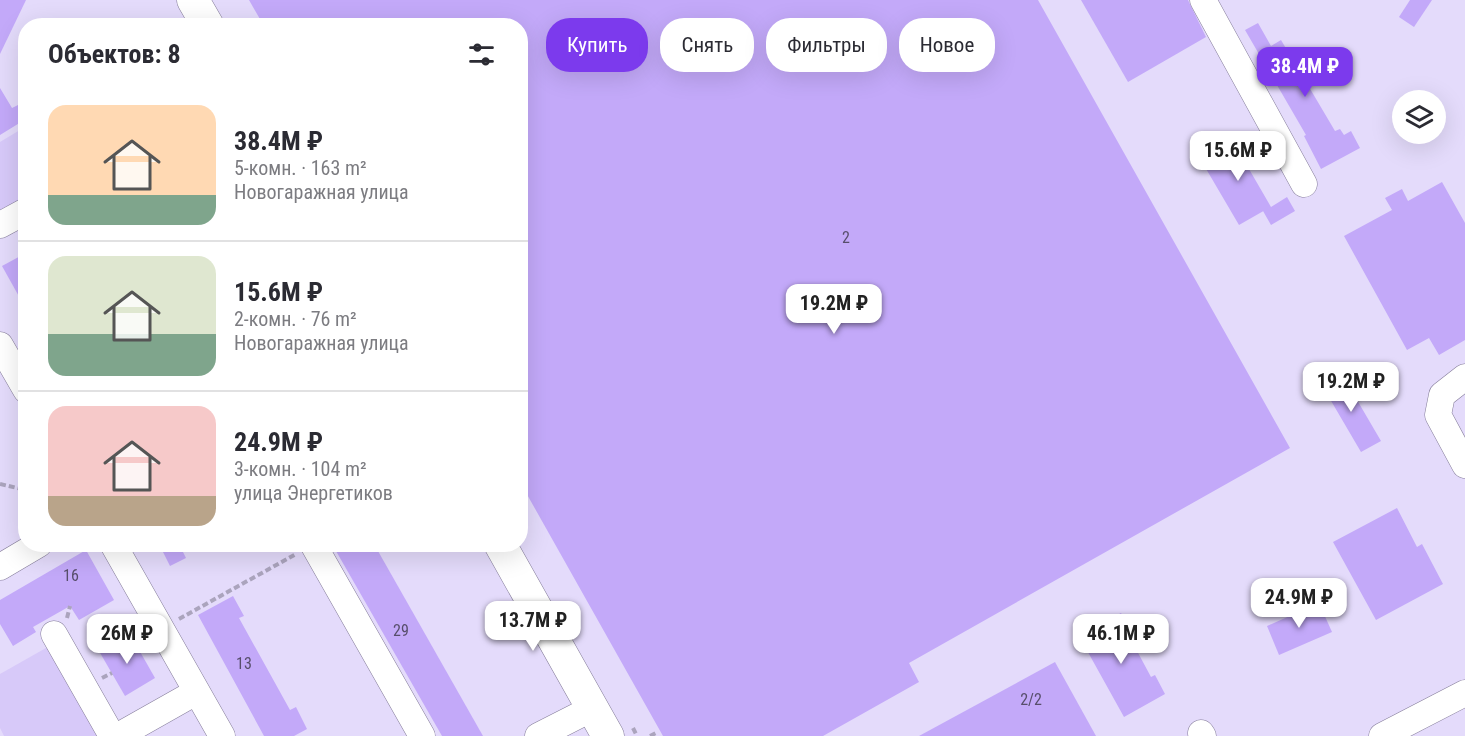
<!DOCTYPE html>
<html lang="ru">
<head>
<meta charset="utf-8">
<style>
  :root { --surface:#fff; --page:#f2f2f3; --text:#2b2b33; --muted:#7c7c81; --line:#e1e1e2; --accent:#7c3aed }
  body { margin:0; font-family:"Roboto Condensed",sans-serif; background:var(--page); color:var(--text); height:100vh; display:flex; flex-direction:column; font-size:22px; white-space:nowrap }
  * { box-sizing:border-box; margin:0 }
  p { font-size:20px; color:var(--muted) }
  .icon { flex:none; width:33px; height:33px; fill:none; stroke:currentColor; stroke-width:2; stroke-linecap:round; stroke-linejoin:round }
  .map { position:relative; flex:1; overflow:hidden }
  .panel { position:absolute; left:18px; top:18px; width:510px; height:534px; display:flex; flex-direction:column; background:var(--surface); border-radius:24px; box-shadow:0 6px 24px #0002 }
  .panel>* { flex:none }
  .top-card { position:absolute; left:546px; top:18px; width:570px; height:54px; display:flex; gap:12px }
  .controls { position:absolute; left:1392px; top:90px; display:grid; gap:12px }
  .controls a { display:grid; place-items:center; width:54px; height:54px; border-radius:50%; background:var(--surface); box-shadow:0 6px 24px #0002; font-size:30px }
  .price { position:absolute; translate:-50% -51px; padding:0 14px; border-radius:12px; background:#fff; color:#222; font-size:20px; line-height:39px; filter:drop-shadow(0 2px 3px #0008) }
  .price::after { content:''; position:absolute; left:50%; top:36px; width:18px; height:14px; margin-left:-9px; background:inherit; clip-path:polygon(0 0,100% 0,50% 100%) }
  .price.on { background:var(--accent); color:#fff }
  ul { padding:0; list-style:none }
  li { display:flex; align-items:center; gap:18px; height:150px; padding:0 30px }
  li+li { border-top:2px solid var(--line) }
  li span { display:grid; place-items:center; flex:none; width:168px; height:120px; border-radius:18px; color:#555 }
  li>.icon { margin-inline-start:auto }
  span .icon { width:72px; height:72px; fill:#fffc; stroke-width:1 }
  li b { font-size:26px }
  h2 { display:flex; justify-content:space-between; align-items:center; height:72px; padding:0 30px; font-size:26px }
  .tag { padding:0 21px; border-radius:24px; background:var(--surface); box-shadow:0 6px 24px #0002; font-size:21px; line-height:54px }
  .tag.on { background:var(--accent); color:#fff }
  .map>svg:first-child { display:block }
  .green { fill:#d7c9f9 }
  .building { fill:#c3a9f9 }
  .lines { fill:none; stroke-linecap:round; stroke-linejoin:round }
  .minor-casing { stroke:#857d9a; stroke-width:27 }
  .major-casing { stroke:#857d9a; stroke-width:33 }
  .path { stroke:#aba4bd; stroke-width:4; stroke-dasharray:6 3; stroke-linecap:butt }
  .minor { stroke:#fff; stroke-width:26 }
  .major { stroke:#fff; stroke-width:32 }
  .labels { text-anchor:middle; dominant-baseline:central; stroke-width:5; stroke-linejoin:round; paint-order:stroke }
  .number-label { font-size:16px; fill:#574e6b }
</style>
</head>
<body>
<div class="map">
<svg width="1465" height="736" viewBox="0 0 1465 736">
  <rect width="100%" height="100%" fill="#e4dbfb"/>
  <g class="green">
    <path d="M25,127V199L0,213V142Z"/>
    <path d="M53,644L105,736H4L0,728V674Z"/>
  </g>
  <g class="building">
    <path d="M0,0H26L0,54Z"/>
    <path d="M249,0H1038L1290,448L909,663L919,682L823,736H663L520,482V26H264Z"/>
    <path d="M1081,0H1188L1206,37L1128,82Z"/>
    <path d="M1410,0H1432L1414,27L1399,17Z"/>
    <path d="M1258,23L1271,46L1281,40L1300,72L1328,56L1337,72L1309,87L1335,131L1340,129L1344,135L1351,131L1360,148L1321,169L1304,136L1306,135L1245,30Z"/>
    <path d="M0,88L12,108L18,105L26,116V119L0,135Z"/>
    <path d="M1227,131L1271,207L1287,197L1295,211L1271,225L1263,211L1267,209L1239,225L1195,150Z"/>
    <path d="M1442,182L1465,223V340L1439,355L1429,338L1407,350L1344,236L1392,210L1385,198L1402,189L1408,201Z"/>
    <path d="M26,253V309L2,266Z"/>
    <path d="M1337,372L1355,402L1357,400L1381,441L1361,452L1320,382Z"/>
    <path d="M1397,508L1417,547L1422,544L1443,584L1376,620L1333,542Z"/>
    <path d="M159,544H179L186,558L170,566Z"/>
    <path d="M332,544H374L483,736H442Z"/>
    <path d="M86,550L114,600L79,620L70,606L33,627L36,632L13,646L0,624V600Z"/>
    <path d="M233,596L244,616L239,618L290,710L296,707L307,729L294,736H264L198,615Z"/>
    <path d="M1319,603L1332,632L1279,655L1267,626Z"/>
    <path d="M1121,613L1132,634L1129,636L1151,677L1155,675L1165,694L1124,717L1079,636Z"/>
    <path d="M130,634L155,678L125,696L99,651Z"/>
    <path d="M1055,662L1096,736H919Z"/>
  </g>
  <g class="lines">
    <defs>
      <g id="minor">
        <path d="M1203,0L1304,184"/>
        <path d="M0,225L26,211"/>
        <path d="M0,345L26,390"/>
        <path d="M1465,377L1442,395L1438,415L1465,465"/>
        <path d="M113,544L222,736"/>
        <path d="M313,544L422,736"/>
        <path d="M0,567L39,544"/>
        <path d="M54,634L112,736"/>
        <path d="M1201,733L1203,736"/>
        <path d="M118,736L196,692"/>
        <path d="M538,736L593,708"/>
        <path d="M1382,736L1465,693"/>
      </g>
      <g id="major">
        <path d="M193,0L208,26"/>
        <path d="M500,544L608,736"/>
      </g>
    </defs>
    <use href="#minor" class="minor-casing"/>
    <use href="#major" class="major-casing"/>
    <g class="path">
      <path d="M0,484L26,490"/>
      <path d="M67,618L70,606"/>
      <path d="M179,619L296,554"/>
      <path d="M102,678L112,673"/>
      <path d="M633,728L637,736"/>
      <path d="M650,736L658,732"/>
    </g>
    <use href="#minor" class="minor"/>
    <use href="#major" class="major"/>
  </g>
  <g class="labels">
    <g class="number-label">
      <text x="846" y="237">2</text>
      <text x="71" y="575">16</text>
      <text x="401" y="630">29</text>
      <text x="244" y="663">13</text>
      <text x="1031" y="699">2/2</text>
    </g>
  </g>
</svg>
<div class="controls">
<a><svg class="icon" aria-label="layers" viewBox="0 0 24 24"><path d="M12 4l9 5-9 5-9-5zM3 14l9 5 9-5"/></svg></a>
</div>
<b class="price on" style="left:1305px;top:98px">38.4M ₽</b>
<b class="price" style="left:1238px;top:182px">15.6M ₽</b>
<b class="price" style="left:834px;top:335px">19.2M ₽</b>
<b class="price" style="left:1351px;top:413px">19.2M ₽</b>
<b class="price" style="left:1299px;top:629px">24.9M ₽</b>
<b class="price" style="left:533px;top:652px">13.7M ₽</b>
<b class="price" style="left:127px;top:665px">26M ₽</b>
<b class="price" style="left:1121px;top:665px">46.1M ₽</b>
<div class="top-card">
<a class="tag on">Купить</a>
<a class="tag">Снять</a>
<a class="tag">Фильтры</a>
<a class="tag">Новое</a>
</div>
<section class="panel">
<h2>Объектов: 8<svg class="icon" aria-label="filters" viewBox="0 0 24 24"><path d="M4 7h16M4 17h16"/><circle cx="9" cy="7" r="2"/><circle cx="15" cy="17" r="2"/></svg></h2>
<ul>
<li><span style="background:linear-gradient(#ffd9b3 75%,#7fa58c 0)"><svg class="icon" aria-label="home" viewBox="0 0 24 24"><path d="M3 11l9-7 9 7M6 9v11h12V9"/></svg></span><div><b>38.4M ₽</b><p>5-комн. · 163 m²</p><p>Новогаражная улица</p></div></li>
<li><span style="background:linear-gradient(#dfe7d0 65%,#7fa58c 0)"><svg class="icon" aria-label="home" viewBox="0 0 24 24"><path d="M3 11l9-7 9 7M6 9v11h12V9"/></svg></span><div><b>15.6M ₽</b><p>2-комн. · 76 m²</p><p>Новогаражная улица</p></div></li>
<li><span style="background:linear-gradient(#f6c9c9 75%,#b9a48a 0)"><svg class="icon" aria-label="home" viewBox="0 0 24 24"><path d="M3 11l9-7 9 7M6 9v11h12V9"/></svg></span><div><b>24.9M ₽</b><p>3-комн. · 104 m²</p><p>улица Энергетиков</p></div></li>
</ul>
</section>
</div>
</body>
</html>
